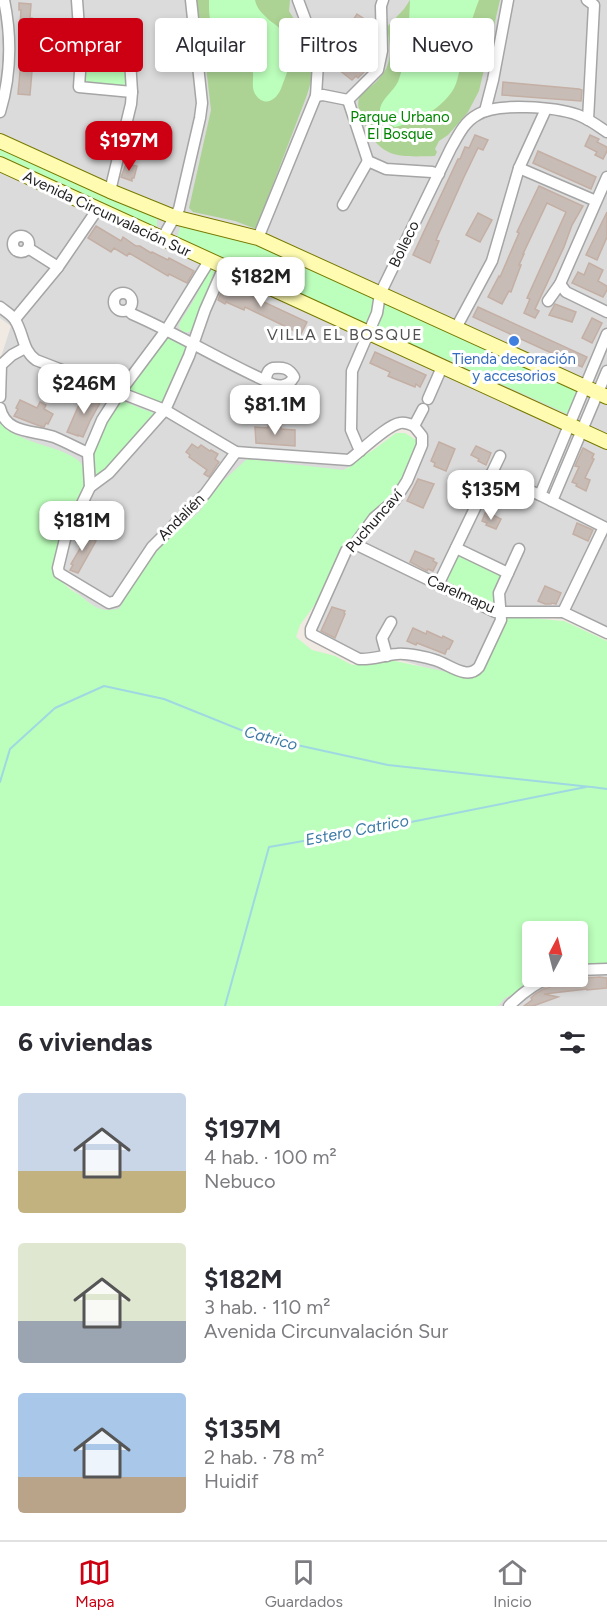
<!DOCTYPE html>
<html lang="es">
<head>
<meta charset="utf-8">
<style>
  :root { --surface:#fff; --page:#f7f7f7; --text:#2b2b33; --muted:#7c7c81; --line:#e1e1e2; --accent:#cc0012 }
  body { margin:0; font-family:Figtree,sans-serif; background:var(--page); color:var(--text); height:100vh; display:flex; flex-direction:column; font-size:22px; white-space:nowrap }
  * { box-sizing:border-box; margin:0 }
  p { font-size:20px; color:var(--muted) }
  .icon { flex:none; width:33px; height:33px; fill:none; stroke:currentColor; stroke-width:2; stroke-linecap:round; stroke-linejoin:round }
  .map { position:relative; height:1006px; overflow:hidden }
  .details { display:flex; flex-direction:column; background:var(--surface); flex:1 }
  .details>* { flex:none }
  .hud { position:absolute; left:18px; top:18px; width:572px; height:54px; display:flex; gap:12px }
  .needle { width:39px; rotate:7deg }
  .tools { position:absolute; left:522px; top:921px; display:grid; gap:12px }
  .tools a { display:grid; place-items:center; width:66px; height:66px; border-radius:6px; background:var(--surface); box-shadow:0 3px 9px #0003; font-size:30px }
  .price { position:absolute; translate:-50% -51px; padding:0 14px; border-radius:12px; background:#fff; color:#222; font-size:20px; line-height:39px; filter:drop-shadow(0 2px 3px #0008) }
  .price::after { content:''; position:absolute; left:50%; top:36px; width:18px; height:14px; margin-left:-9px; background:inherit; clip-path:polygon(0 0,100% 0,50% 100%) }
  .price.on { background:var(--accent); color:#fff }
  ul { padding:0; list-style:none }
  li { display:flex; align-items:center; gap:18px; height:150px; padding:0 18px }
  li span { display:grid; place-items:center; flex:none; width:168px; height:120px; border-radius:6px; color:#555 }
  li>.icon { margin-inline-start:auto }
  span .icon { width:72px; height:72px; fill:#fffc; stroke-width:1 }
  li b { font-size:26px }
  h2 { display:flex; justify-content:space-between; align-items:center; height:72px; padding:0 18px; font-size:26px }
  .tag { padding:0 21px; border-radius:6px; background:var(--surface); box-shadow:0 3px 9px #0003; font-size:21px; line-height:54px }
  .tag.on { background:var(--accent); color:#fff }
  .tabs { display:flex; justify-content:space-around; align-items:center; height:84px; border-top:2px solid var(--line); background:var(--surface); font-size:16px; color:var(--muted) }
  .tabs a { display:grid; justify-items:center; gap:3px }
  .tabs .on { color:var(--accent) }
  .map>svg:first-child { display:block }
  .residential { fill:#dcdbdb }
  .forest { fill:#acd394 }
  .park { fill:#bcfebb }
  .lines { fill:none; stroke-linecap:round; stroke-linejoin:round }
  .stream { stroke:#9fd8e2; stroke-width:2 }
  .building { fill:#c8bcb6; stroke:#c3afa4; stroke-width:1.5 }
  .street-casing { stroke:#a5a5a5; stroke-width:13 }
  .secondary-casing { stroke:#777a00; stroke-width:16 }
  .street { stroke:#fff; stroke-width:10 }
  .secondary { stroke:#fffcb2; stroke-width:14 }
  .shop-dot { fill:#3f7fe0; stroke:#fff; stroke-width:2 }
  .labels { text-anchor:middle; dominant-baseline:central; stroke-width:6; stroke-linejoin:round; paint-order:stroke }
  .park-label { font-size:15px; fill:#028602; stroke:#fff }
  .street-label { font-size:15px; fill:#1e1e1e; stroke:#fff }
  .shop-label { font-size:15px; fill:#366cbe; stroke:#fff }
  .neighbourhood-label { font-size:16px; letter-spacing:1.5px; fill:#515151; stroke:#fff }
  .water-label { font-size:16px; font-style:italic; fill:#3c7aa6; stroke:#fff }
</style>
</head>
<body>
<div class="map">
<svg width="607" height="1006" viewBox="0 0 607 1006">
  <rect width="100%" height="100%" fill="#f0eae3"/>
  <g class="residential">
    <path d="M0,0H607V636L564,619L510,614L466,680L394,658L353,662L312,641L307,631L356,538L372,511L385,501L398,488L401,480L415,450L416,438L413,430L405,427L397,428L366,451L350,466L111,620L54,575L0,420V360L11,326L0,318Z"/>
    <path d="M607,951V1006H484L532,976H578V954Z"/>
  </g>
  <g class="forest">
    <path d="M196,0H290L289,11L307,40L312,53V78L307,95L256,229L235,221L193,212L189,208L211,110L202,32Z"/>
    <path d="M410,0H500L479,91L468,112L448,135L439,141L435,149L437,152L435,156C397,157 380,159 363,121C360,113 355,103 361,94C364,90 371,87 375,83C394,65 391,50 387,27L404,9Z"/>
  </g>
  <g class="park">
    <path d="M209,0H255C257,9 262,13 268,19C274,24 284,30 288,38C297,52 287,72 282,86C278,99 265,109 255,94C250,85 256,75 251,67C247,60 239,56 233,52C228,48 225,43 221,38C209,24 209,18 209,0Z"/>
    <path d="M410,0H479C471,20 466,42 461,63C459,71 458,82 453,90C441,109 417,122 395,127C388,124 380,119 380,111C380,99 396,90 399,79C408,54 409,26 410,0Z"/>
    <path d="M85,62L125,64L128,68L129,83L126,87L85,83Z"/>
    <path d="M0,146L157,218V226L151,229L0,158Z"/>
    <path d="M182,222L255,242L378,298L368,327L176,240Z"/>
    <path d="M211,267L215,269L193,329L189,332C183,333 179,331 179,324L194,300Z"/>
    <path d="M385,301L581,391L572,416L375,327Z"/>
    <path d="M171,337L188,348L166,401L160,404L133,394L130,390V384L168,338Z"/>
    <path d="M122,401L156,414L108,469L97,476C93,474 92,474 91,469C90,454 109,407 122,401Z"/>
    <path d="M0,422C15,445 72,446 83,466C87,474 85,477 84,484C83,491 86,499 84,507C78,524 54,561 61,579C64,586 73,591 78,594C85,599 93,607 101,609C106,611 114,609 119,609L142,569L168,539L199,512L223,481L247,459L343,470L350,467L359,458L372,451L396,433H405L416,440L417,452L396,489L367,518L368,525L326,589L300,625L296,637L312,650L335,656L352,665L367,664L390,660L471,677L481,662L497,615L564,621L607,641V967L578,968V932H532V976L547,977L505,998L498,1006H0Z"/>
    <path d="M459,554L501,573L503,577L496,603L493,605L450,586L447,579Z"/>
  </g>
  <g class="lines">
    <g class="stream">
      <path d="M0,782L10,749L55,708L104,686L164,699L256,736L388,765L591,787"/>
      <path d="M592,787L607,789"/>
      <path d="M225,1006L269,847L401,824L586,787"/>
    </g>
  </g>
  <g class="building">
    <path d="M19,3L31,4L30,18H32L30,33H34L33,47H34L30,95L18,94L23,39H22L23,24H20L21,10H19Z"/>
    <path d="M357,14L369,22L365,27L368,29L363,36L349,26Z"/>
    <path d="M362,41L373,50L360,67L365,71L358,78L356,76L352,80L339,70L336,68L335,70L326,63L336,50L348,59Z"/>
    <path d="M503,82L579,89L582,90L581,101L502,95Z"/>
    <path d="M475,135L488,140L483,150L478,148L464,177L436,240L439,241L430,263L413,255L458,159H460L465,147L469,148Z"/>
    <path d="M590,135L599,139L597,142L607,147V151L603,159L595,155L597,152L585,146Z"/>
    <path d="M538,151L596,177L591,189L533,163Z"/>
    <path d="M126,164L137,166L134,178H132V181L121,177Z"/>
    <path d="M539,186L583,206L572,225L564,247L535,309L539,311L535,318L524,313L530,299L527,298L566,212L547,203L523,254H524L519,265H521L511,292L509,291L502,304L488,297L499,276L500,277L519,233L517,232Z"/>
    <path d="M607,212V237L597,260L586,255Z"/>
    <path d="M478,213L492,220L480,242L466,235Z"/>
    <path d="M96,226L121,241L123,237L136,246H140L151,253L152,252L168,260L169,258L194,271L187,283L169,274L168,276L129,253L127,256L114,248L111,252L88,238Z"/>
    <path d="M589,263L603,270L598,281L607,286V290L603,297L572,283L578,272L584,275Z"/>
    <path d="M225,284L307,322L301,334L245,307L244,310L226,302L225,304L218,300Z"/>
    <path d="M555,304L576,312L572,322L549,315Z"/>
    <path d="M478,307L587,357L582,367L473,317Z"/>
    <path d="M592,318L602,323L592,343L582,338Z"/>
    <path d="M375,352L426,375L420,387L416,384L415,387L388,376L390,372L370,363Z"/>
    <path d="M85,391L98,396L95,401L100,403L90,421L83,437L78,435V436L67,432Z"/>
    <path d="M20,400L37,408L40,402L46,405L44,409L53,414L48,424L46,423L44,427L37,425L14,416L18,409L16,408Z"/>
    <path d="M268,426L281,427V429L295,430V446L256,443L255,427L268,428Z"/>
    <path d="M439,442L455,449L446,471L434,466L435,463L431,461Z"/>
    <path d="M192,444L198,448L201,445L210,451L211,450L218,454L215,459L219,462L209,477L204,474L207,470L189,457L190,455L186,452Z"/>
    <path d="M476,446L491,453L486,465L478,461L479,459L471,455Z"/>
    <path d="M583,448L594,454L592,458L594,459L585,478L590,480L586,491L576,486L577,484L572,482L579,467L575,466Z"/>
    <path d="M418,479L434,484L423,508L407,501Z"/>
    <path d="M485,513L488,514L489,513L501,519L496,529L486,525L487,523L482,521Z"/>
    <path d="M577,523L593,530L588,541L573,534Z"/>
    <path d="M80,535L84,538L86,535L96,541L78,573L70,570L73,565L71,564L81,547L79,546L80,544L76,542Z"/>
    <path d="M415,551L434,559L433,561L437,563L433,571L428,569L427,571L410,562Z"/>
    <path d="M545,586L561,593L556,604L552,603L551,604H545L538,601Z"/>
    <path d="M332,607L345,611L344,613L345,614L335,638L321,631Z"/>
    <path d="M413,628L426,634L427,631L442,638L443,636L453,641L449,649H447L445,654L417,643L416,645L407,641Z"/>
    <path d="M600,977L607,978V988L587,990V989L544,994L558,997L533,1006H524L532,1000L531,998L535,994L545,988V989L558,984L557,983L567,979Z"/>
  </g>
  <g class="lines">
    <defs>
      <g id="street">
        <path d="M77,0L81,57L79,87L132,92"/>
        <path d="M587,0L594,5L588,120"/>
        <path d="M128,35L130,60"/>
        <path d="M81,57L130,60L132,92L131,104L110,191"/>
        <path d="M316,96L323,95L348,100"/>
        <path d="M348,100L368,161L386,169L432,172L439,174"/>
        <path d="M348,100L378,70L382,51L381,6L383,0"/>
        <path d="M485,111L493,80L508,0"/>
        <path d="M0,112C11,75 12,38 4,0"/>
        <path d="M519,168L596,201"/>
        <path d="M343,205L368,161"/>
        <circle cx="21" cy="244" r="8"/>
        <path d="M258,238L316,96L318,63L317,51L298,0"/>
        <path d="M162,239L179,209L200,118L202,103L191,0"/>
        <path d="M28,248L58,267"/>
        <path d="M209,261L167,329L120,392L102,420L88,453L90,487L65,539L58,568L59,573L109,603L116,601L152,547L205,494L236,452"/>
        <path d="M560,284L566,292L607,312"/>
        <circle cx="123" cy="302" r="9"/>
        <path d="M548,301L560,284L607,177"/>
        <path d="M0,307C5,311 12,315 15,320C24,334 22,350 36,360L165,410L236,452L349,460C361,451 387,425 400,423C405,422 410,424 414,426"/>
        <path d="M128,310L132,314C178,334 220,360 266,381"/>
        <path d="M15,319L58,267L97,210"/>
        <path d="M456,328L492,261L519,168L546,109"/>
        <path d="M273,368C283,367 289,368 294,377C288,388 276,387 266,381C266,375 267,370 273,368Z"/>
        <path d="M0,397L1,365L12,355L25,348"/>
        <path d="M428,399L442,367"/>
        <path d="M0,408C6,434 33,430 54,437C66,442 77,448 88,453"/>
        <path d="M423,409L414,426L422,436V445L407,481L395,500L374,518L355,544L346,551L311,629V634L359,659C372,660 384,655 397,654C407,653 426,657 435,660C449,664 467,681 479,667L501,620L499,593L519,549"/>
        <path d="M360,451L351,430L352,371L377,313L380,294L451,148C458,136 464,122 477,115C497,102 556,107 578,115C589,119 598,126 607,132"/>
        <path d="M491,474L540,495L604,527L563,612"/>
        <path d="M90,487L109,473L165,410L189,356L205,310L224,267"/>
        <path d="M540,495L607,334"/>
        <path d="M552,501L607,371"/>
        <path d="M355,544L495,612H563L607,633"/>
        <path d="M456,548L508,573"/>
        <path d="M438,585L500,456"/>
        <path d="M387,656L382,638L391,622"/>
        <path d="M578,970L607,969"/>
        <path d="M509,1006C522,993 534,984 552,976"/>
      </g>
      <g id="secondary">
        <path d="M0,141L110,191L174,217L258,238L607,397"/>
        <path d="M0,164L607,442"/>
      </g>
    </defs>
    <use href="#street" class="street-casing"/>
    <use href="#secondary" class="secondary-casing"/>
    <use href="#street" class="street"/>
    <use href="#secondary" class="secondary"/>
  </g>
  <circle class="shop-dot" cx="514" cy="341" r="6"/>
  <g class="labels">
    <g class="park-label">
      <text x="400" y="117">Parque Urbano<tspan x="400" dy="17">El Bosque</tspan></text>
    </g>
    <g class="street-label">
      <text transform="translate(107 214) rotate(25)">Avenida Circunvalación Sur</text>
      <text transform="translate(404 244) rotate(-64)">Bolleco</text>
      <text transform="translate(181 517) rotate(-45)">Andalién</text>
      <text transform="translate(374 521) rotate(-49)">Puchuncaví</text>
      <text transform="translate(461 594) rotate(24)">Carelmapu</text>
    </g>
    <g class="shop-label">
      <text x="514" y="359">Tienda decoración<tspan x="514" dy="17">y accesorios</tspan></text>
    </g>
    <g class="neighbourhood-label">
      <text x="345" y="334">VILLA EL BOSQUE</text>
    </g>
    <g class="water-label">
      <text transform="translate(271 738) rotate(15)">Catrico</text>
      <text transform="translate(357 830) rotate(-11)">Estero Catrico</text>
    </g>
  </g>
</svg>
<div class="tools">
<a><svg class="needle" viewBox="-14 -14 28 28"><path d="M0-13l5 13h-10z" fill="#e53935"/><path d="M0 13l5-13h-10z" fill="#7c7c81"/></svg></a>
</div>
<b class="price on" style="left:129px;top:172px">$197M</b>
<b class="price" style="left:261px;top:308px">$182M</b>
<b class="price" style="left:84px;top:415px">$246M</b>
<b class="price" style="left:275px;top:436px">$81.1M</b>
<b class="price" style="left:491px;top:521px">$135M</b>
<b class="price" style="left:82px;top:552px">$181M</b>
<div class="hud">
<a class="tag on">Comprar</a>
<a class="tag">Alquilar</a>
<a class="tag">Filtros</a>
<a class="tag">Nuevo</a>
</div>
</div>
<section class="details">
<h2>6 viviendas<svg class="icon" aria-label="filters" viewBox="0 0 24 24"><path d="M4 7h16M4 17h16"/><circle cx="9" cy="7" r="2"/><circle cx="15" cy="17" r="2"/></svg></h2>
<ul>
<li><span style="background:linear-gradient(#c9d6e8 65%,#c2b280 0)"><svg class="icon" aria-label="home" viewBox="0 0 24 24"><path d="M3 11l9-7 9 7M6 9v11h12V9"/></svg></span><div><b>$197M</b><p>4 hab. · 100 m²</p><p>Nebuco</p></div></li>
<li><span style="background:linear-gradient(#dfe7d0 65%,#9aa5b1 0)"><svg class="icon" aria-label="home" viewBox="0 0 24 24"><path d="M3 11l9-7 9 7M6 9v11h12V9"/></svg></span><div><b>$182M</b><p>3 hab. · 110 m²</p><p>Avenida Circunvalación Sur</p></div></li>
<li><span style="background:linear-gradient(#a9c7e8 70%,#b9a48a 0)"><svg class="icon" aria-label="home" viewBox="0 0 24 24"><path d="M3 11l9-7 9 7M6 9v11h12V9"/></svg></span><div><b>$135M</b><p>2 hab. · 78 m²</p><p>Huidif</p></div></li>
</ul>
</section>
<nav class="tabs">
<a class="on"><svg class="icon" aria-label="map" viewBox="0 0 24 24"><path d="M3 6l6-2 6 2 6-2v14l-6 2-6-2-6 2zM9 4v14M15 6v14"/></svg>Mapa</a>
<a><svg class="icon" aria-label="saved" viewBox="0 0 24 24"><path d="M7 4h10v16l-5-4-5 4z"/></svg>Guardados</a>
<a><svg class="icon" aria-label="home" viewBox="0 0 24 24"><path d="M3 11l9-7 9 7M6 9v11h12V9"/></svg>Inicio</a>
</nav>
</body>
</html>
